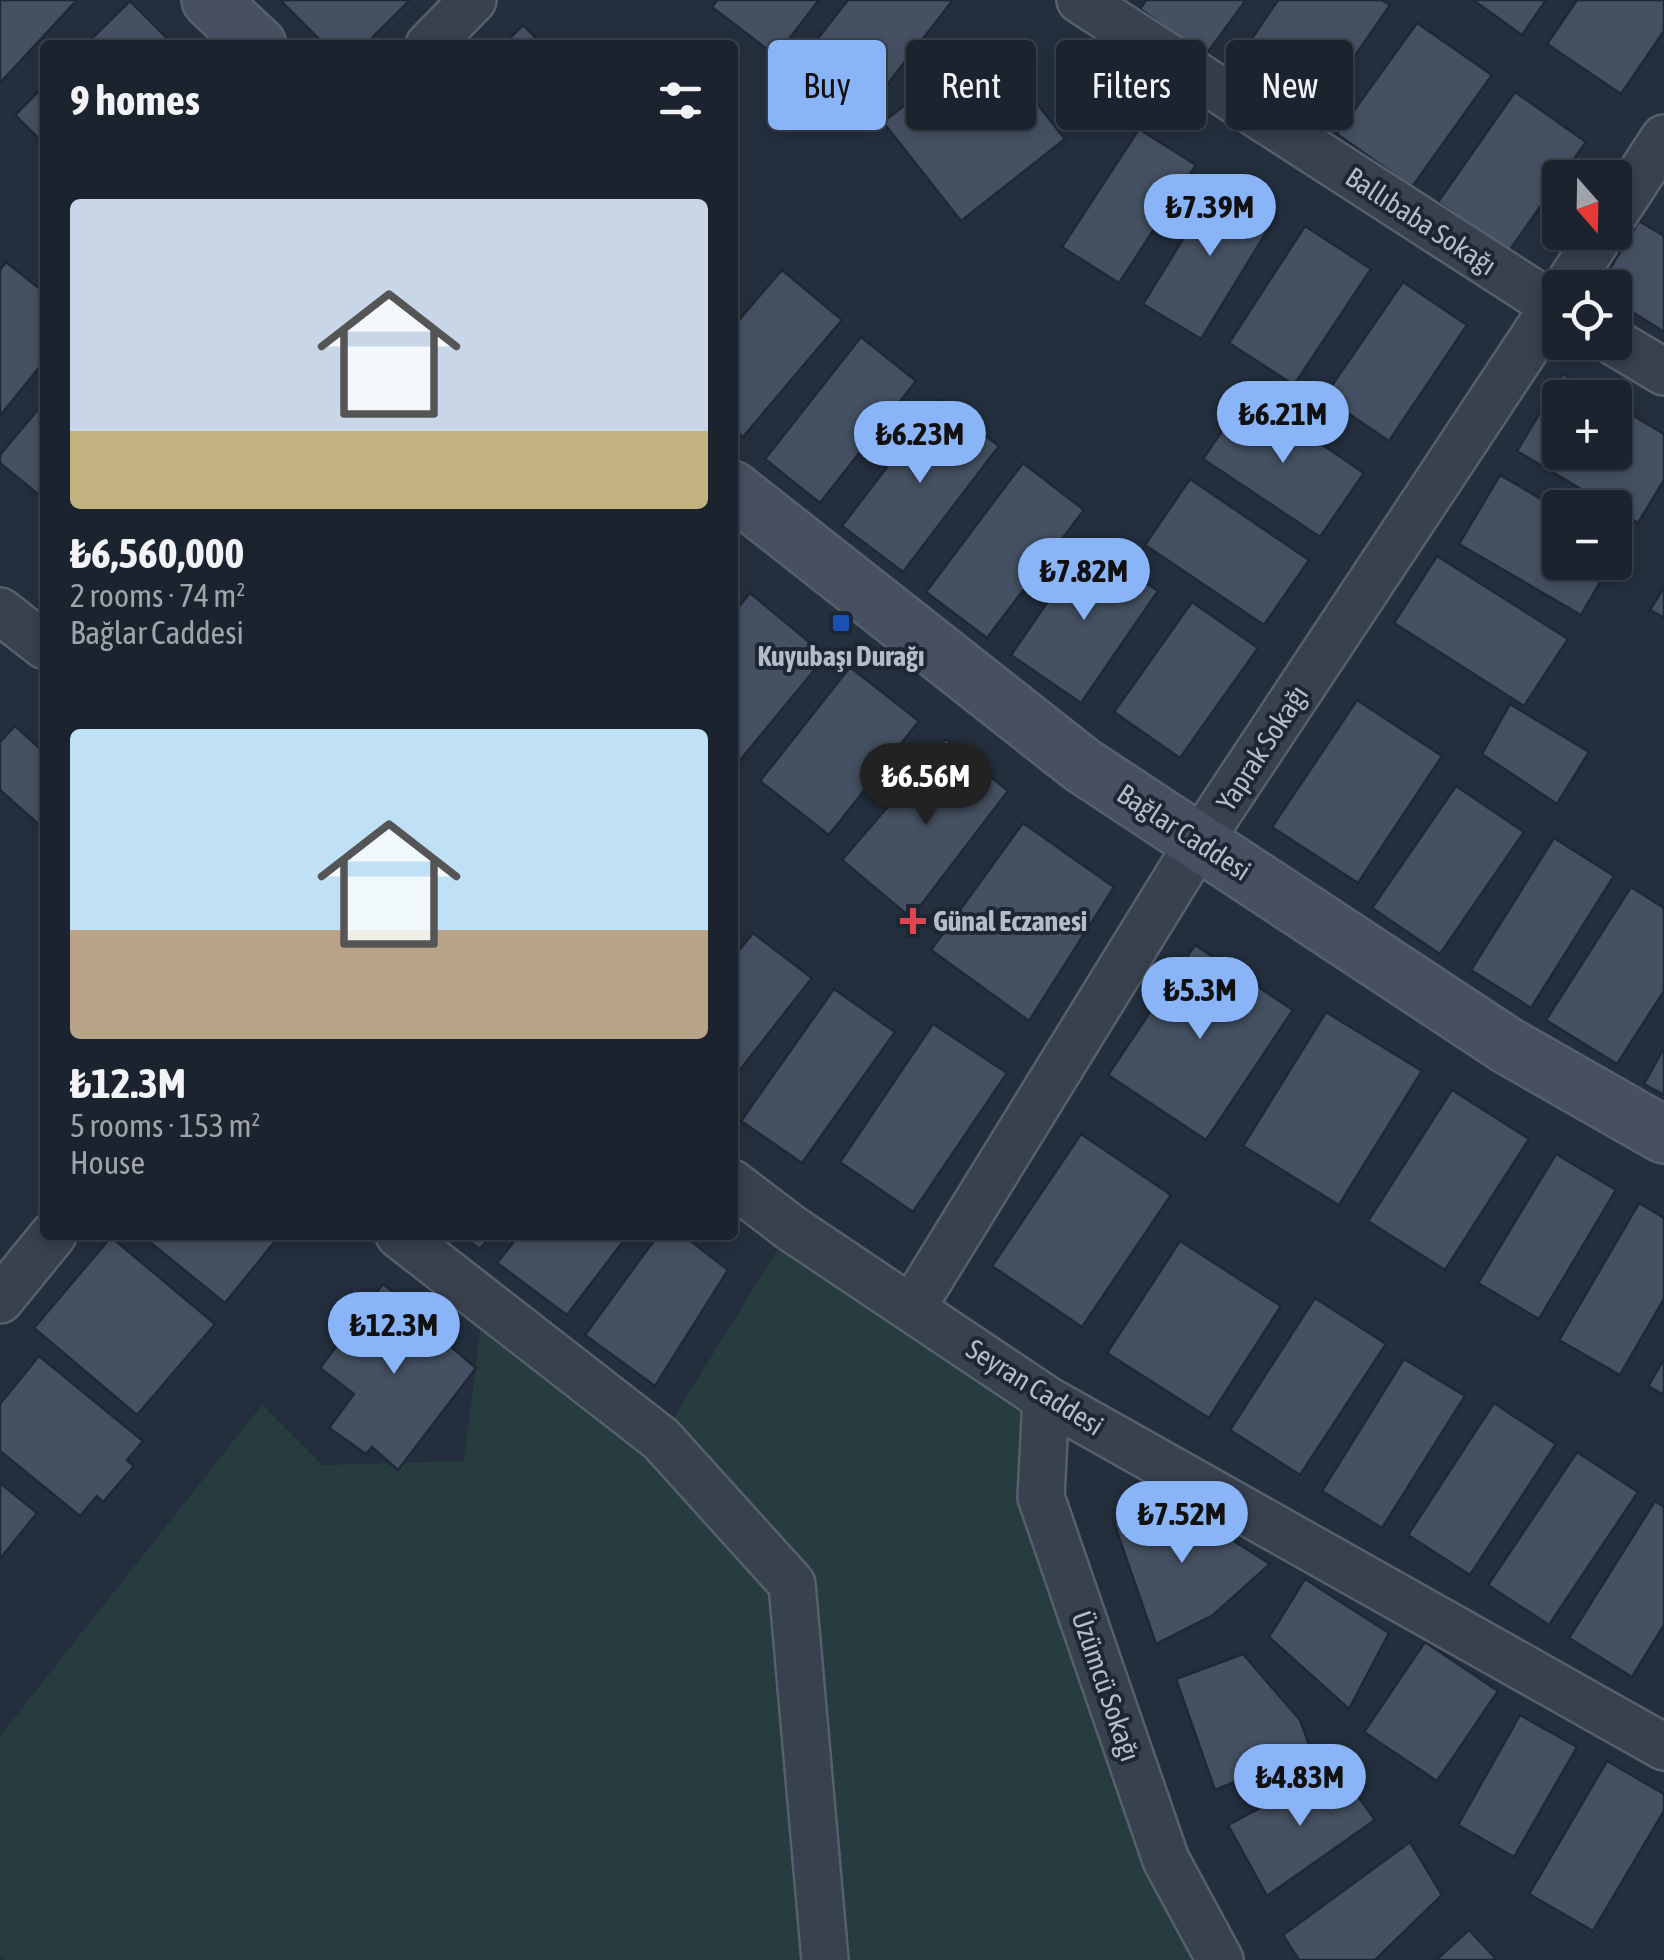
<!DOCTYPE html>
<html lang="en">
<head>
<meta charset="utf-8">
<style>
  :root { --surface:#1b232e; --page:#282f3a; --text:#f1f3f6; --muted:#a0a4aa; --line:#39404a; --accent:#8ab4f8 }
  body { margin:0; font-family:"Asap Condensed",sans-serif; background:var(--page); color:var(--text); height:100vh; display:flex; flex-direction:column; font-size:38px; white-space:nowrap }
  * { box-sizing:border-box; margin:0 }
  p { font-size:32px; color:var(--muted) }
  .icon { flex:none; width:55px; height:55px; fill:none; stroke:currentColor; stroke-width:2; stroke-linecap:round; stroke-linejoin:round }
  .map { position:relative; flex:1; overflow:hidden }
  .panel { position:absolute; left:40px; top:40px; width:698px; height:1200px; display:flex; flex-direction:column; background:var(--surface); border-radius:10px; box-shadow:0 5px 15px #0003,0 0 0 2px var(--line) }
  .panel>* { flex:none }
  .guide { position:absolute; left:768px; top:40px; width:745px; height:90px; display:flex; gap:20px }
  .needle { width:65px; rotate:160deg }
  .buttons { position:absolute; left:1542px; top:160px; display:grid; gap:20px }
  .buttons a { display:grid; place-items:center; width:90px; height:90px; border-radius:10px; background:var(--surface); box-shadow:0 5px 15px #0003,0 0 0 2px var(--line); font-size:50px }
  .price { position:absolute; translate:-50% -85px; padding:0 22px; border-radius:35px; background:var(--accent); color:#111; font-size:32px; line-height:65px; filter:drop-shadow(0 2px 5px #0008) }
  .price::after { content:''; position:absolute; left:50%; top:60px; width:30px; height:22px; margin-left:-15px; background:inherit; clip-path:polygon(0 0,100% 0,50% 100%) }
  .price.active { background:#222; color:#fff }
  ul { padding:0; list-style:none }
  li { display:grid; align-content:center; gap:20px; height:530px; padding:0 30px }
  li span { display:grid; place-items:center; height:310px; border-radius:10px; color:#555 }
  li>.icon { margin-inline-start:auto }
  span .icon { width:180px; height:180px; fill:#fffc; stroke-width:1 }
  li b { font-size:42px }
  h2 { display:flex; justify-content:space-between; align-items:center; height:120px; padding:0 30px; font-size:42px }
  .tag { padding:0 35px; border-radius:10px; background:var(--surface); box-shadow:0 5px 15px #0003,0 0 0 2px var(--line); font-size:35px; line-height:90px }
  .tag.active { background:var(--accent); color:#111 }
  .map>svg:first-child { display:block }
  .green { fill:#263c3f }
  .building { fill:#455162; stroke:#1f2835; stroke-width:2.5 }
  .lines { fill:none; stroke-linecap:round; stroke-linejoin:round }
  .minor-casing { stroke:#565f6c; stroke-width:50 }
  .secondary-casing { stroke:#565f6c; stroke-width:60 }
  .minor { stroke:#38414e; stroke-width:45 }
  .secondary { stroke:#465061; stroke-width:55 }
  .transit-dot { fill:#1a4fb4; stroke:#1d2633; stroke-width:4 }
  .health-dot { fill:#e0444e; stroke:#1d2633; stroke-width:4 }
  .labels { text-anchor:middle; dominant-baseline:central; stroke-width:8; stroke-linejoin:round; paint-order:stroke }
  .street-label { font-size:28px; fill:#b4bcc9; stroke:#1d2633 }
  .poi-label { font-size:28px; font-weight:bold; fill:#b4bcc9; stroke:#1d2633 }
</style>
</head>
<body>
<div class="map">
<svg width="1664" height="1960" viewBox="0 0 1664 1960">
  <rect width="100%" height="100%" fill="#242f3e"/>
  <path class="green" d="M791,1228L1046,1399L1041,1497L1220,1960H5L0,1955V1736L262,1405L322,1465L464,1461L484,1300L661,1438Z"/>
  <g class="building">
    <path d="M0,0H77L0,83Z"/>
    <path d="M280,0H410L365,45H325Z"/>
    <path d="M717,0H819L776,56L712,7Z"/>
    <path d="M848,0H953L859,121L793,70Z"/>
    <path d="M1146,0H1246L1205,56L1140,9Z"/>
    <path d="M1278,0H1382L1390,5L1308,124L1230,71Z"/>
    <path d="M1473,0H1546L1522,35Z"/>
    <path d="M1577,0H1664V31L1621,94L1547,44Z"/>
    <path d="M130,1L174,45H85Z"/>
    <path d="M1417,23L1492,75L1412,187L1337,134Z"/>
    <path d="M523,25L543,45H503Z"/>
    <path d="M987,41L1065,139L961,221L883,122Z"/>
    <path d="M45,85V145L15,115Z"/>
    <path d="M1515,92L1586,142L1509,251L1438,202Z"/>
    <path d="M1139,129L1196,165L1119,283L1062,247Z"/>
    <path d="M1220,179L1277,215L1201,339L1143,304Z"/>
    <path d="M1639,221L1664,236V332L1615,301V288H1598Z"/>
    <path d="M1305,226L1371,269L1294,385L1229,343Z"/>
    <path d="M6,262L45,293V360L0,416V270Z"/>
    <path d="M782,270L842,320L743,437L732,429V328Z"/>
    <path d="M1403,282L1467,325L1389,441L1324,397Z"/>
    <path d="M861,337L916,381L820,503L765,459Z"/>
    <path d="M1563,374L1602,398H1560V452H1615V405L1664,434V480L1638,523L1517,451Z"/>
    <path d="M1247,394L1364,473L1320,537L1203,459Z"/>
    <path d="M938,400L999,446L903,572L842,526Z"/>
    <path d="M45,401V500L0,463V455Z"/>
    <path d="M1023,463L1084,510L987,638L926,592Z"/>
    <path d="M1500,475L1560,510V562H1612L1581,615L1459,544Z"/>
    <path d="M1190,479L1309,560L1264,625L1145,545Z"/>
    <path d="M1088,543L1158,591L1081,703L1011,655Z"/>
    <path d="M1437,556L1568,639L1524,706L1394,623Z"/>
    <path d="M1664,587V618L1650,610Z"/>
    <path d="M750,593L826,656L732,770V615Z"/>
    <path d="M1192,602L1258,648L1180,758L1114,712Z"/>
    <path d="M850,667L919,721L829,835L760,781Z"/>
    <path d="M1357,700L1442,756L1358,883L1272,827Z"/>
    <path d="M1510,704L1589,752L1557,804L1482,754Z"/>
    <path d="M15,726L45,753V830L0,790V742Z"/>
    <path d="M946,739L1008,791L911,918L842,860Z"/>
    <path d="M1456,786L1524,832L1440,954L1372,908Z"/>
    <path d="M1023,823L1114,887L1029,1021L931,950Z"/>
    <path d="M1554,838L1614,876L1531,1008L1471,970Z"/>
    <path d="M1631,887L1664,908V991L1617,1064L1546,1020Z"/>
    <path d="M753,933L812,978L732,1080V959Z"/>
    <path d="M1195,945L1293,1010L1206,1140L1108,1075Z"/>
    <path d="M834,989L895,1032L802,1163L741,1121Z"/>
    <path d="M1326,1012L1422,1071L1339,1205L1243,1146Z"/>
    <path d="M933,1024L1007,1073L913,1212L840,1162Z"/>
    <path d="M1664,1048V1095L1644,1084Z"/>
    <path d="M1452,1090L1529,1139L1445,1270L1368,1221Z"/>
    <path d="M1081,1134L1171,1195L1082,1327L992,1266Z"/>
    <path d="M1556,1154L1616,1190L1539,1319L1478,1283Z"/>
    <path d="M1639,1203L1664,1218V1299L1620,1375L1559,1340Z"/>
    <path d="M141,1235H280L225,1303Z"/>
    <path d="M461,1235H491L480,1249Z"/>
    <path d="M519,1235H628L567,1315L497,1263Z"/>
    <path d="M658,1235H683L728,1270L655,1386L585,1335Z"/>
    <path d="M111,1237L215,1324L137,1415L34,1328Z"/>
    <path d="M1180,1241L1281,1306L1209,1418L1107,1353Z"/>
    <path d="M383,1284L453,1338L448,1344L476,1368L398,1470L372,1447L366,1454L329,1428L354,1394L320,1368Z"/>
    <path d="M1315,1298L1386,1344L1300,1475L1230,1430Z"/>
    <path d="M39,1356L143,1441L127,1460L134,1466L103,1502L97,1496L80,1516L0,1451V1404Z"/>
    <path d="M1404,1359L1465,1396L1382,1528L1322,1491Z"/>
    <path d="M1664,1359V1395L1648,1386Z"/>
    <path d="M1494,1403L1556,1444L1470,1575L1408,1535Z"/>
    <path d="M1577,1452L1638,1492L1549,1625L1488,1585Z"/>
    <path d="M0,1483L37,1513L0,1559Z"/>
    <path d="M1160,1494L1270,1564L1213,1615L1156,1644L1114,1523Z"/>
    <path d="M1655,1501L1664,1507V1625L1632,1677L1569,1638Z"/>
    <path d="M1305,1579L1389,1633L1349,1709L1269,1637Z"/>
    <path d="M1425,1642L1498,1691L1437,1781L1364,1732Z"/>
    <path d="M1243,1654L1300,1720L1311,1750L1215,1790L1176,1679Z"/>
    <path d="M1520,1715L1577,1747L1514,1857L1458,1825Z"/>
    <path d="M1607,1761L1664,1794V1811L1593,1931L1529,1894Z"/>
    <path d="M1337,1767L1375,1820L1267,1896L1228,1825Z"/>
    <path d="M1410,1842L1442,1895L1375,1960H1299L1283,1935Z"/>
    <path d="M1469,1930L1497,1960H1436Z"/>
  </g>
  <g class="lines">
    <defs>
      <g id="minor">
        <path d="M1080,0L1560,310"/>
        <path d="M429,45L473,0"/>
        <path d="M1615,213L1664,138"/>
        <path d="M1566,288L1602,232"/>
        <path d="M1614,342L1664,372"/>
        <path d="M0,611L45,646"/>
        <path d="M732,1183L791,1228L1046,1399L1664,1747"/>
        <path d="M399,1235L661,1439L792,1584L825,1960"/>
        <path d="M0,1300L53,1235"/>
        <path d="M912,1308L1199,842L1560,297"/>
        <path d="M1046,1399L1041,1497L1166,1860L1220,1960"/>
      </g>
      <g id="secondary">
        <path d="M210,0L258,45"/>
        <path d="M732,489L1082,765L1508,1046L1664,1135"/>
      </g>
    </defs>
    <use href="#minor" class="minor-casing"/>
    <use href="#secondary" class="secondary-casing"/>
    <use href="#minor" class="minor"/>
    <use href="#secondary" class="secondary"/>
  </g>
  <rect class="transit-dot" x="831" y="613" width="20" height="20" rx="5"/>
  <path class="health-dot" d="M908 906h10v10h10v10h-10v10h-10v-10h-10v-10h10z"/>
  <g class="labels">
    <g class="street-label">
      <text transform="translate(1421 221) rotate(33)">Ballıbaba Sokağı</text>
      <text transform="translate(1262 748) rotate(-57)">Yaprak Sokağı</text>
      <text transform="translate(1184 832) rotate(33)">Bağlar Caddesi</text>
      <text transform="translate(1035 1387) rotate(32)">Seyran Caddesi</text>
      <text transform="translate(1106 1686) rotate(71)">Üzümcü Sokağı</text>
    </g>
    <g class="poi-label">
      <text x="841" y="656">Kuyubaşı Durağı</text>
      <text x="933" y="921" text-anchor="start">Günal Eczanesi</text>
    </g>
  </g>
</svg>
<div class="buttons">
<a><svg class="needle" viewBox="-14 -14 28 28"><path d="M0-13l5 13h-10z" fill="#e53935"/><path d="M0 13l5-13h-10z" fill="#a0a4aa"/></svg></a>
<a><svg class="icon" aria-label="locate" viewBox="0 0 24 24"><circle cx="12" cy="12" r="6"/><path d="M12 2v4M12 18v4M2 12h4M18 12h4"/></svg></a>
<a>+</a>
<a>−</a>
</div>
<b class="price" style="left:1210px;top:259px">₺7.39M</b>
<b class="price" style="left:1283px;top:466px">₺6.21M</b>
<b class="price" style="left:920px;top:486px">₺6.23M</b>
<b class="price" style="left:1084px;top:623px">₺7.82M</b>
<b class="price active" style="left:926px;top:828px">₺6.56M</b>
<b class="price" style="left:1200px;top:1042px">₺5.3M</b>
<b class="price" style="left:394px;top:1377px">₺12.3M</b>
<b class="price" style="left:1182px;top:1566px">₺7.52M</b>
<b class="price" style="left:1300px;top:1829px">₺4.83M</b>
<div class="guide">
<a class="tag active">Buy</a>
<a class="tag">Rent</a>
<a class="tag">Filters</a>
<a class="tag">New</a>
</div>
<section class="panel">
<h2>9 homes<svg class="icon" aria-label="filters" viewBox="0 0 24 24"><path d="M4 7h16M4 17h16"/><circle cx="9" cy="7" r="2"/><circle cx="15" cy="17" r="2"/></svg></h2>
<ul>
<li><span style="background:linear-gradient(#c9d6e8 75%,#c2b280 0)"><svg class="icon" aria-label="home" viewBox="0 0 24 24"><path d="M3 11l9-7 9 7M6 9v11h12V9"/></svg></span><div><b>₺6,560,000</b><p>2 rooms · 74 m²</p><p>Bağlar Caddesi</p></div></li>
<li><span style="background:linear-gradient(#bfe0f5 65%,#b9a48a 0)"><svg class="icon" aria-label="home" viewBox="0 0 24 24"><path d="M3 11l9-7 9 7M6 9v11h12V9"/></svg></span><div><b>₺12.3M</b><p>5 rooms · 153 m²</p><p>House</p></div></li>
</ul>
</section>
</div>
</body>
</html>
